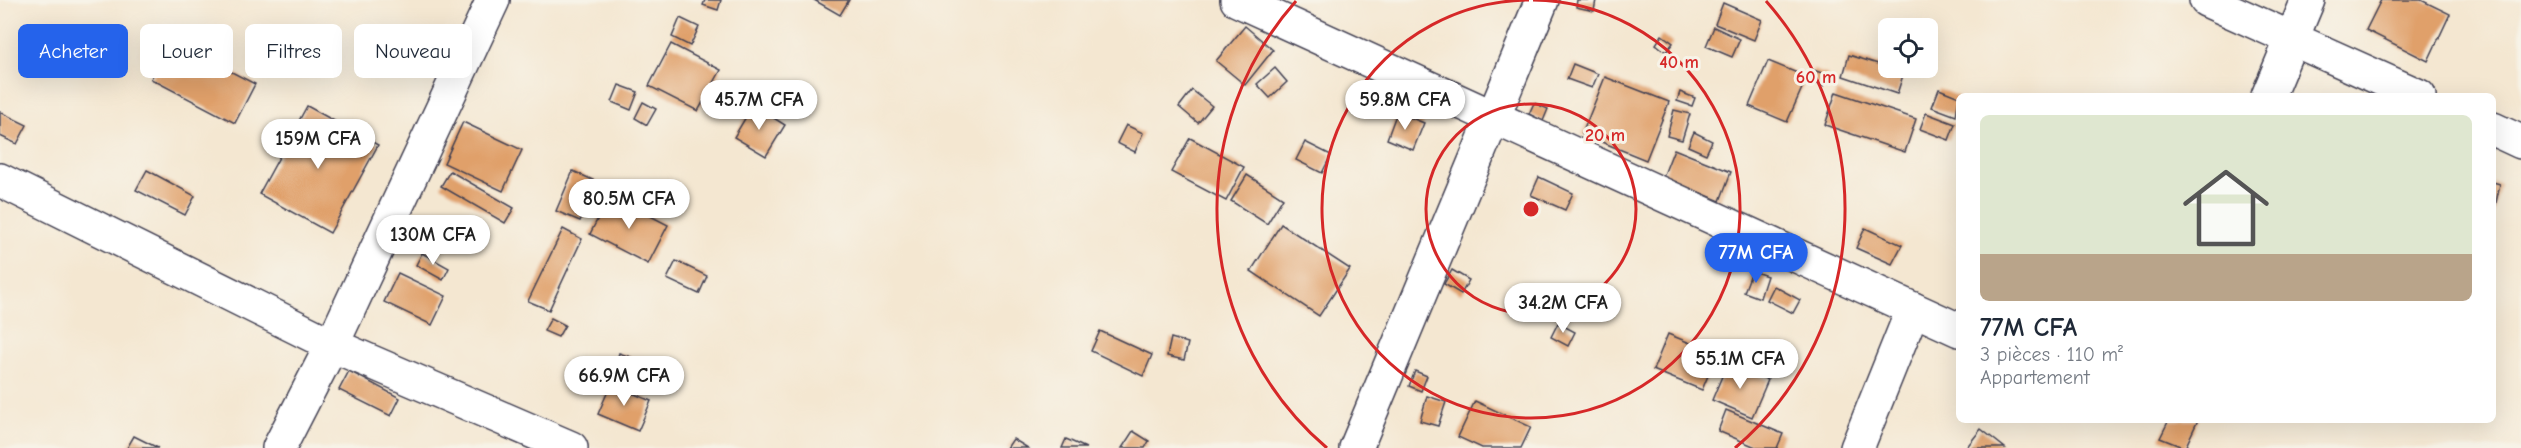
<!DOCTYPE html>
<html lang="fr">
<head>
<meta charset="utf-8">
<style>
  :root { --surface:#fff; --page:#f2f2f3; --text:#1f2937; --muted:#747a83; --line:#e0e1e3; --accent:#2563eb }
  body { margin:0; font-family:"Comic Neue",sans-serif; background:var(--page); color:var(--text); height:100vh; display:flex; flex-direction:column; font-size:22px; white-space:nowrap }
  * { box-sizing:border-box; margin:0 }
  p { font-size:20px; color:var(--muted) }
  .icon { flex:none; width:33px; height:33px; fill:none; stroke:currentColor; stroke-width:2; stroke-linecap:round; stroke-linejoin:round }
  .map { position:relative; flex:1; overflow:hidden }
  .side { position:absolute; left:1956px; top:93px; width:540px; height:330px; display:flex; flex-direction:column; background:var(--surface); border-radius:9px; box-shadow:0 6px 24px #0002 }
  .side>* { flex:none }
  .hud { position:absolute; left:18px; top:24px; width:570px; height:54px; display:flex; gap:12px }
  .fabs { position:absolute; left:1878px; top:18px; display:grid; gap:12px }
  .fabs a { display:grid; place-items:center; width:60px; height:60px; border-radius:9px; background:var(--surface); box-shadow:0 6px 24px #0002; font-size:30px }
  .price { position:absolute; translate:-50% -51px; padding:0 14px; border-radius:21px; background:#fff; color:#222; font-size:20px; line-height:39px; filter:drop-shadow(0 2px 3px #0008) }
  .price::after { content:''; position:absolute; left:50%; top:36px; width:18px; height:14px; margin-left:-9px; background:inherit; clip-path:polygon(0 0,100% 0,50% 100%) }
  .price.current { background:var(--accent); color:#fff }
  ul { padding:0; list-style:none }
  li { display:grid; align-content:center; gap:12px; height:318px; padding:0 24px }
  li+li { border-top:2px solid var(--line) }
  li span { display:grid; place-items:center; height:186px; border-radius:9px; color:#555 }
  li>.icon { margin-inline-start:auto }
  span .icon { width:108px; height:108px; fill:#fffc; stroke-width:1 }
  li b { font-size:26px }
  .tag { padding:0 21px; border-radius:9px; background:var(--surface); box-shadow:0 6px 24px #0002; font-size:21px; line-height:54px }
  .tag.current { background:var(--accent); color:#fff }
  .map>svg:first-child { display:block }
  .building { fill:#e0a06a }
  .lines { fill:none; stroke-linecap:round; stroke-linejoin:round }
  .minor-casing { stroke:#424052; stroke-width:36 }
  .minor { stroke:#fff; stroke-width:33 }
  .ring { fill:none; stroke:#d62828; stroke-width:3 }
  .centre { fill:#d62828; stroke:#f7f3e8; stroke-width:3 }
  .ring-label { font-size:18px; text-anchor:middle; font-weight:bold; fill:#d62828; stroke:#f7f3e8; stroke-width:6; stroke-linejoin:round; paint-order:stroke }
</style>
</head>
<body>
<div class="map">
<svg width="2521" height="448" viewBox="0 0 2521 448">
  <rect width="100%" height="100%" fill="#f7f3e8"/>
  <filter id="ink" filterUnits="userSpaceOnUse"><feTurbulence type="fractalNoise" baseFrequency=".0167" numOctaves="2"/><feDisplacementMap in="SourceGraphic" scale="12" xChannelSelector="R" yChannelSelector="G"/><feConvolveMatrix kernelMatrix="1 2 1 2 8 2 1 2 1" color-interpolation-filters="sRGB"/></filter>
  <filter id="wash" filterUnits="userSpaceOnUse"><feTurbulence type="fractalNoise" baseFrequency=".008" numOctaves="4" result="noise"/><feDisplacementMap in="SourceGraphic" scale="24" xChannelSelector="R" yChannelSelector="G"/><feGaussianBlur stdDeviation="1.35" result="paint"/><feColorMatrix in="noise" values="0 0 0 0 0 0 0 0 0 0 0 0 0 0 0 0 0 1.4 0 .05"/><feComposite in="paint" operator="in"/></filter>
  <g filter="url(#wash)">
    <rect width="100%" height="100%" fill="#f4e7d1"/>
    <g id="blocks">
      <g class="building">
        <path d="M705,0H721L718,10L703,5Z"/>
        <path d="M814,0H849L840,15Z"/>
        <path d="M1577,0H1596L1594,11L1576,7Z"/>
        <path d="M2381,0H2421L2450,14L2428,61L2366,30Z"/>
        <path d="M1723,3L1762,20L1754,40L1715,24Z"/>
        <path d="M680,18L699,27L690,46L672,37Z"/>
        <path d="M1245,26L1273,50L1245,85L1216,61Z"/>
        <path d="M1714,27L1740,39L1732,57L1706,46Z"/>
        <path d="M1662,35L1673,43L1666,52L1656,44Z"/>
        <path d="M170,40L255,84L235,123L151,79Z"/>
        <path d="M671,44L721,70L698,111L649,86Z"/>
        <path d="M1849,55L1904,72L1897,94L1843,76Z"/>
        <path d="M1768,61L1807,77L1787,122L1749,106Z"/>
        <path d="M1573,64L1598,74L1592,88L1567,79Z"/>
        <path d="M1275,68L1287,82L1270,98L1257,84Z"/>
        <path d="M1813,70L1828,75L1823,86L1809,81Z"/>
        <path d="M1605,77L1669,102L1646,160L1582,134Z"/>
        <path d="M619,85L638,92L631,110L612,102Z"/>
        <path d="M1939,89L1959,97L1956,116L1932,107Z"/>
        <path d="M1192,90L1212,106L1198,123L1179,107Z"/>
        <path d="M1680,92L1695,98L1692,106L1677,101Z"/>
        <path d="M1836,92L1916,119L1905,152L1825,125Z"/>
        <path d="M643,102L656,109L647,125L635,118Z"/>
        <path d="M1534,103L1548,109L1543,121L1529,114Z"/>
        <path d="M753,105L785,125L766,156L734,137Z"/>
        <path d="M307,106L378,145L330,233L259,194Z"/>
        <path d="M1674,110L1690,114L1682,140L1667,136Z"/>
        <path d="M0,112L27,125L17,144L0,136Z"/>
        <path d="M1397,112L1424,123L1413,150L1387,139Z"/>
        <path d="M1926,113L1955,124L1949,140L1920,129Z"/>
        <path d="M463,122L522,150L503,191L444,163Z"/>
        <path d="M1126,125L1143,133L1135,152L1117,143Z"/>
        <path d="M1694,132L1712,141L1706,154L1688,146Z"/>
        <path d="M1190,138L1244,167L1226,201L1171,172Z"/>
        <path d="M1305,142L1331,155L1322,173L1296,160Z"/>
        <path d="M1674,149L1731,172L1720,201L1663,177Z"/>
        <path d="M147,170L195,196L185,215L136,190Z"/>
        <path d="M450,171L514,208L505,223L441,186Z"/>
        <path d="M573,171L597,182L580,221L556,211Z"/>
        <path d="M1247,175L1283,198L1267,224L1231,201Z"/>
        <path d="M1539,177L1573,193L1565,210L1531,195Z"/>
        <path d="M2493,182L2500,184L2494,212H2493Z"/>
        <path d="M610,195L668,225L648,264L590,234Z"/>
        <path d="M1281,224L1350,269L1319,316L1251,271Z"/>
        <path d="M1865,228L1902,245L1892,264L1856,248Z"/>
        <path d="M563,229L582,239L549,310L528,301Z"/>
        <path d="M422,253L449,268L443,280L416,265Z"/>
        <path d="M676,261L707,276L699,294L667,279Z"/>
        <path d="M1452,270L1469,280L1461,294L1444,284Z"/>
        <path d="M1752,271L1767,276L1760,298L1744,292Z"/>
        <path d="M398,273L446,296L432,325L384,302Z"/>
        <path d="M1774,286L1800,300L1793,313L1767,300Z"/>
        <path d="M551,318L565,325L558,337L544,331Z"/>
        <path d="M1558,323L1575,332L1568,346L1551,337Z"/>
        <path d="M1100,331L1152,355L1143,376L1091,351Z"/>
        <path d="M1668,334L1717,354L1702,390L1653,370Z"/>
        <path d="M1171,338L1188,343L1184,360L1167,356Z"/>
        <path d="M619,353L639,360L633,377L614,370Z"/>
        <path d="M1728,362L1768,380L1752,417L1712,400Z"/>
        <path d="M349,371L400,398L391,416L339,390Z"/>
        <path d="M1415,371L1427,376L1421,391L1409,386Z"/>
        <path d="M611,384L651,401L638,431L598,414Z"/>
        <path d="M1427,396L1446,402L1438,426L1420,421Z"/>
        <path d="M1475,401L1531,427L1521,448H1482L1458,437Z"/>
        <path d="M1726,410L1783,434L1777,448H1758L1718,431Z"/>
        <path d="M2169,420H2198L2185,448L2160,438Z"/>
        <path d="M1981,429L2005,448H1966Z"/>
        <path d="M1133,431L1149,441L1145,448H1122Z"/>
        <path d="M134,436L158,448H127Z"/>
        <path d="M1013,439L1028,448H1007Z"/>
        <path d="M1066,439L1086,448H1062Z"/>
      </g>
    </g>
  </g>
  <g filter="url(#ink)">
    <use href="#blocks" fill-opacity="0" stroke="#424052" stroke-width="1.5"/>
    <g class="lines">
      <defs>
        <g id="minor">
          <path d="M1237,0L1959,330"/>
          <path d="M2206,0L2419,96"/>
          <path d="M2268,96L2308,0"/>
          <path d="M2493,129L2521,142"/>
          <path d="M0,180L332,345L571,448"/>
          <path d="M279,448L332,345L493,0"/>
          <path d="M1356,448L1542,0"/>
          <path d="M1857,448L1913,309"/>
        </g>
      </defs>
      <use href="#minor" class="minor-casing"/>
      <use href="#minor" class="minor"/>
    </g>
  </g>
  <g class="ring">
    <circle cx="1531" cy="209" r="105"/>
    <path d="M1533 0A209 209 0 1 1 1529 0"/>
    <path d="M1327 448A314 314 0 0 1 1296 1M1766 1A314 314 0 0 1 1735 448"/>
  </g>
  <circle cx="1531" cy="209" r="9" class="centre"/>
  <g class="ring-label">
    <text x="1679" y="68">40 m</text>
    <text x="1816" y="83">60 m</text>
    <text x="1605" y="141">20 m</text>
  </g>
</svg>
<div class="fabs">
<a><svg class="icon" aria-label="locate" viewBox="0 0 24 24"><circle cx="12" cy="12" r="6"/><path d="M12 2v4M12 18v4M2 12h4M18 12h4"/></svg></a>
</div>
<b class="price" style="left:759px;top:131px">45.7M CFA</b>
<b class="price" style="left:1405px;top:131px">59.8M CFA</b>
<b class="price" style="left:318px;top:170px">159M CFA</b>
<b class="price" style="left:629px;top:230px">80.5M CFA</b>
<b class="price" style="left:433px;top:266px">130M CFA</b>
<b class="price current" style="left:1756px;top:284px">77M CFA</b>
<b class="price" style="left:1563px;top:334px">34.2M CFA</b>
<b class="price" style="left:1740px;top:390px">55.1M CFA</b>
<b class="price" style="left:624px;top:407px">66.9M CFA</b>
<div class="hud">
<a class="tag current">Acheter</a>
<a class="tag">Louer</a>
<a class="tag">Filtres</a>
<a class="tag">Nouveau</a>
</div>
<section class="side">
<ul>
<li><span style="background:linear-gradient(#dfe7d0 75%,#b9a48a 0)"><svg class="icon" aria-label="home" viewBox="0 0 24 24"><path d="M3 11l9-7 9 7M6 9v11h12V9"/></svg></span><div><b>77M CFA</b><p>3 pièces · 110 m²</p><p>Appartement</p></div></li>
</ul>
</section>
</div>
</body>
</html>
